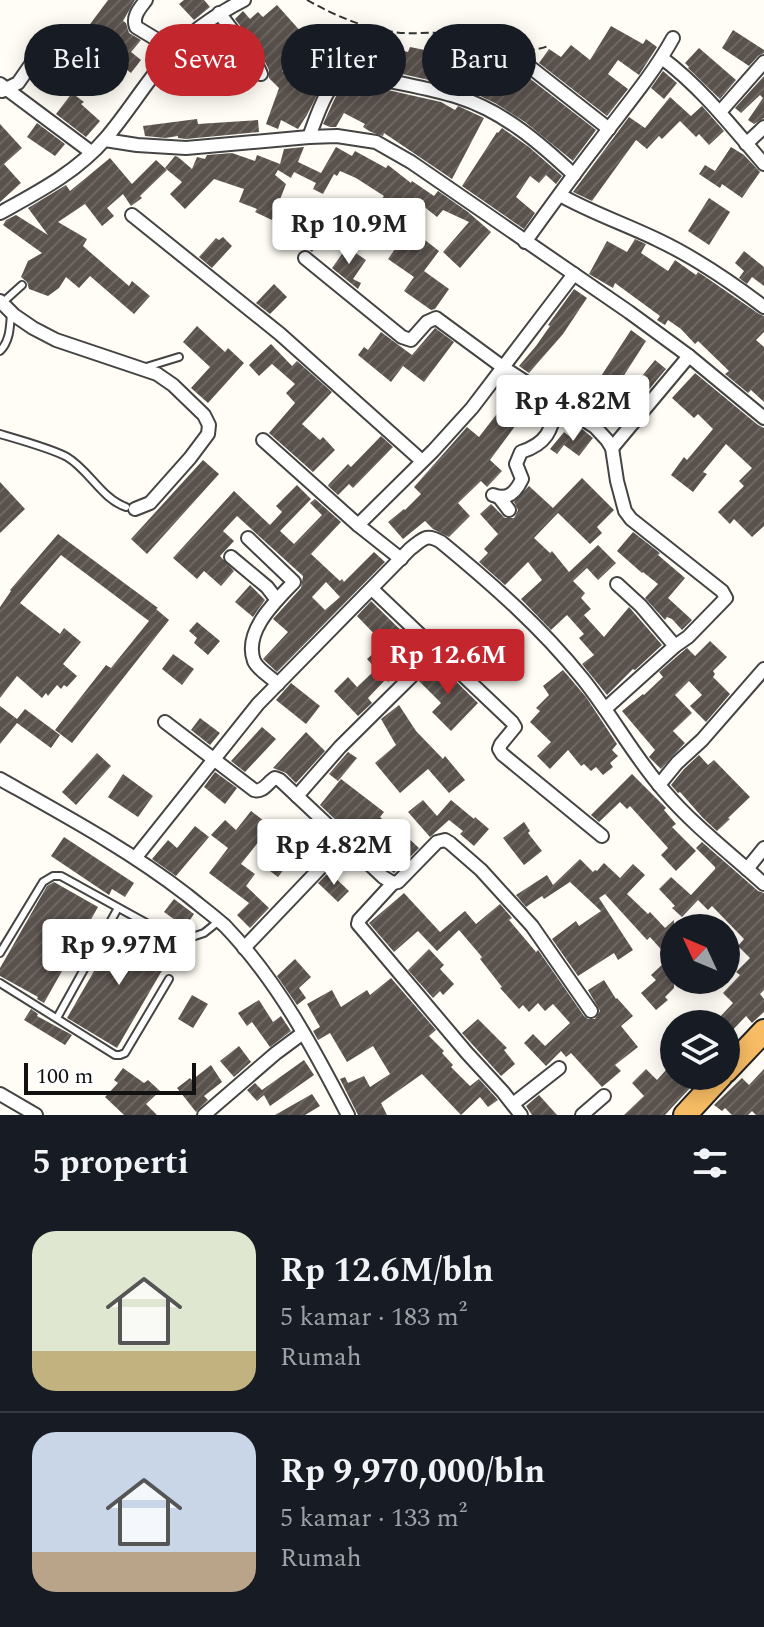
<!DOCTYPE html>
<html lang="id">
<head>
<meta charset="utf-8">
<style>
  :root { --surface:#171b24; --page:#242831; --text:#f1f3f6; --muted:#9ea1a6; --line:#363941; --accent:#c4262e }
  body { margin:0; font-family:Spectral,serif; background:var(--page); color:var(--text); height:100vh; display:flex; flex-direction:column; font-size:30px; white-space:nowrap }
  * { box-sizing:border-box; margin:0 }
  p { font-size:26px; color:var(--muted) }
  .icon { flex:none; width:44px; height:44px; fill:none; stroke:currentColor; stroke-width:2; stroke-linecap:round; stroke-linejoin:round }
  .map { position:relative; height:1115px; overflow:hidden }
  .details { display:flex; flex-direction:column; background:var(--surface); flex:1 }
  .details>* { flex:none }
  .banner { position:absolute; left:24px; top:24px; width:716px; height:72px; display:flex; gap:16px }
  .needle { width:52px; rotate:314deg }
  .buttons { position:absolute; left:660px; top:914px; display:grid; gap:16px }
  .buttons a { display:grid; place-items:center; width:80px; height:80px; border-radius:50%; background:var(--surface); box-shadow:0 4px 20px #0003; font-size:40px }
  .scale { position:absolute; left:24px; bottom:20px; width:172px; box-sizing:border-box; padding-left:8px; border:4px solid #111; border-top:0; font-size:22px; line-height:28px; white-space:nowrap; color:#111; -webkit-text-stroke:6px #fff; paint-order:stroke }
  .price { position:absolute; translate:-50% -68px; padding:0 18px; border-radius:8px; background:#fff; color:#222; font-size:26px; line-height:52px; filter:drop-shadow(0 2px 4px #0008) }
  .price::after { content:''; position:absolute; left:50%; top:48px; width:24px; height:18px; margin-left:-12px; background:inherit; clip-path:polygon(0 0,100% 0,50% 100%) }
  .price.on { background:var(--accent); color:#fff }
  ul { padding:0; list-style:none }
  li { display:flex; align-items:center; gap:24px; height:200px; padding:0 32px }
  li+li { border-top:2px solid var(--line) }
  li span { display:grid; place-items:center; flex:none; width:224px; height:160px; border-radius:24px; color:#555 }
  li>.icon { margin-inline-start:auto }
  span .icon { width:96px; height:96px; fill:#fffc; stroke-width:1 }
  li b { font-size:34px }
  h2 { display:flex; justify-content:space-between; align-items:center; height:96px; padding:0 32px; font-size:34px }
  .chip { padding:0 28px; border-radius:36px; background:var(--surface); box-shadow:0 4px 20px #0003; font-size:28px; line-height:72px }
  .chip.on { background:var(--accent); color:#fff }
  .map>svg:first-child { display:block }
  .building { fill:url(#building-hatch); fill-rule:evenodd }
  .lines { fill:none; stroke-linecap:round; stroke-linejoin:round }
  .service-casing { stroke:#444; stroke-width:10 }
  .minor-casing { stroke:#444; stroke-width:16 }
  .trunk-casing { stroke:#222; stroke-width:26 }
  .path { stroke:#333; stroke-width:2; stroke-dasharray:8 4; stroke-linecap:butt }
  .service { stroke:#fff; stroke-width:6 }
  .minor { stroke:#fff; stroke-width:12 }
  .trunk { stroke:#f7bc64; stroke-width:22 }
</style>
</head>
<body>
<div class="map">
<svg width="764" height="1115" viewBox="0 0 764 1115">
  <defs>
    <pattern id="building-hatch" width="6" height="6" patternUnits="userSpaceOnUse" patternTransform="scale(2)"><rect width="6" height="6" fill="#5a524d"/><path d="M-1 1l2-2M0 6l6-6M5 7l2-2" fill="none" stroke="#6d6662"/></pattern>
  </defs>
  <rect width="100%" height="100%" fill="#fffdf5"/>
  <g class="building">
    <path d="M108,0H135L123,21L126,23L129,33L141,40L131,52L141,60L131,73L82,35Z"/>
    <path d="M184,0H204L210,7L194,20L179,4Z"/>
    <path d="M277,5L311,43L306,48L294,44L292,51L298,54L282,71L305,85L321,66L332,72L322,85L307,115L298,129L281,120L278,129L266,124L279,88L269,78V70L260,52L235,19L243,11L250,19L258,12L263,17Z"/>
    <path d="M611,26L643,44L646,39L657,47L639,75L618,60L608,74L628,89L607,116L539,63L549,49L561,57L571,45L590,60Z"/>
    <path d="M733,30L764,50V53L758,56L749,66L722,48Z"/>
    <path d="M341,32L396,51V49L408,52L410,47L444,54L449,42L470,51L463,68L479,74L484,63L491,67L498,54L521,66L524,74L596,130L573,161L525,122L495,103L478,95L447,84L366,66L368,59L351,53L348,62L332,56Z"/>
    <path d="M699,48L736,80L720,99L688,68L689,67L685,63Z"/>
    <path d="M663,71L677,83L664,99L651,88Z"/>
    <path d="M764,76V118L754,124L748,120L763,98L760,95L741,113L735,108Z"/>
    <path d="M350,81L360,87L361,84L441,102L455,110L458,106L484,118L452,179L384,133L383,136L371,132L363,127L365,124L344,113L336,127H330L323,124L337,94Z"/>
    <path d="M72,93L84,102L81,104L100,121L86,137L56,114Z"/>
    <path d="M670,97L691,116L702,106L724,131L709,145L699,134L696,137L680,121L662,139L659,136L647,149L636,140L592,201L573,192L629,117L645,128Z"/>
    <path d="M197,119L198,124L258,120L259,132L186,139L178,138V136L165,138L145,136L143,126Z"/>
    <path d="M37,123L65,144L55,156L27,137Z"/>
    <path d="M0,124L22,148L4,164L21,183L0,202Z"/>
    <path d="M502,128L529,147L562,176L556,184L546,175L539,183L530,176L516,197L535,213L524,229L462,186L497,132L498,133Z"/>
    <path d="M304,147L298,162L321,173L336,147L352,156L355,151L386,168L388,165L411,183L412,181L434,196L438,191L468,212L491,232L460,268L443,252L469,222L443,210L437,217L422,205L418,211L412,207L402,222L439,251L424,271L449,289L435,309L431,310L404,291L414,277L388,259L401,241L367,218L384,196L356,178L340,171L337,176L334,174L323,194L313,189L316,183L294,172L291,178L278,170L275,175L286,184L272,220L255,212L257,209L239,202L244,189L214,179L185,209L170,194L182,182L165,168L175,156L178,157L192,169L197,157L205,159L207,155L232,153L255,161L257,155L280,164L284,149Z"/>
    <path d="M731,147L744,155L760,172L742,198L722,184L720,188L699,174L705,165L715,171Z"/>
    <path d="M110,158L132,184L156,160L167,170L140,196L142,198L131,206L123,194L107,208L114,216L102,226L85,204L58,222L87,239L83,246L129,286L132,281L150,296L134,314L90,276L79,288L66,277L59,288L48,296L29,289L27,282L21,277L28,261L42,253L3,225L6,220L16,215L48,235L28,208L66,185L70,191Z"/>
    <path d="M709,198L730,212L709,245L688,231Z"/>
    <path d="M321,212L335,224L312,252L298,240Z"/>
    <path d="M223,237L232,246L212,268L199,257L216,238L219,240Z"/>
    <path d="M635,239L646,244L641,253L668,271L675,260L696,275L698,272L707,278L759,314L764,316V332L756,340L764,347V402L751,390L748,393L725,374L729,371L698,341L695,344L681,329L668,320L665,325L657,320L660,316L615,283L613,288L589,274L607,241L627,252Z"/>
    <path d="M347,247L366,260L353,279L361,283L358,289L332,268Z"/>
    <path d="M744,251L764,267V286L752,277L747,284L739,278L744,271L735,263Z"/>
    <path d="M274,284L287,297L270,314L256,303Z"/>
    <path d="M574,289L587,298L563,334L529,373L519,366L536,346L550,326L548,325Z"/>
    <path d="M197,326L225,352L228,348L244,363L208,403L191,388L210,367L183,342Z"/>
    <path d="M435,328L454,342L424,382L403,366L391,382L358,355L364,347L368,350L381,332L412,355Z"/>
    <path d="M631,330L646,341L605,405L610,409L602,422L581,407Z"/>
    <path d="M271,344L292,366L297,361L332,392L302,424L320,440L323,437L335,450L313,472L269,433L295,403L286,393L295,384L272,364L259,376L249,365Z"/>
    <path d="M655,360L666,369L631,411L621,402Z"/>
    <path d="M695,373L758,425L764,428V526L752,537L734,519L730,524L718,512L744,486L739,481L752,468L726,444L703,472L707,474L693,492L671,475L684,457L687,460L713,429L698,414L694,418L672,398Z"/>
    <path d="M505,379L548,407L545,416L539,425L524,414L490,460L502,471L487,487L481,481L458,503L470,516L449,537L433,529L425,521L403,539L388,522L404,509L405,510L421,494L414,487L467,427L479,437L506,402L497,395L501,389L499,388Z"/>
    <path d="M582,429L593,438L579,456L564,445L557,454L550,449L564,432L574,440Z"/>
    <path d="M381,436L393,447L353,488L349,484L338,495L328,486L329,484L348,464L351,467Z"/>
    <path d="M203,460L219,474L147,554L131,539Z"/>
    <path d="M582,478L614,510L597,527L602,533L590,544L558,513L534,538L550,553L552,551L569,572L598,545L616,563L598,580L587,568L573,581L585,593L581,598L591,609L584,615L604,637L629,607L662,645L635,670L633,669L607,695L582,664L594,655L579,638L584,634L567,615L551,630L521,599L542,580L528,562L505,585L479,562L488,553L484,549L498,534L480,514L491,504L505,518H514L518,510L514,502L529,486L553,508Z"/>
    <path d="M0,482L25,509L0,533Z"/>
    <path d="M297,485L311,499L280,531L294,544L322,515L310,503L315,499L341,522L311,554L340,581L342,579L344,582L374,552L385,562L277,672L263,659L288,632L273,619L301,588L303,576L237,516L223,531L234,541L220,556L234,571L221,586L204,571L197,579L173,558L234,491L270,525L282,512L276,506ZM326,582L340,597L325,610L312,597Z"/>
    <path d="M633,532L660,553L658,555L685,578L668,598L692,620L682,630L672,619L667,617L665,620L645,598L658,584L643,572L642,573L617,551Z"/>
    <path d="M58,534L158,608L156,609L169,620L72,743L55,730L106,665L111,668L149,621L61,555L20,603L60,634L64,628L81,642L63,664L77,676L67,687L64,685L61,689L57,685L48,696L46,693L42,698L17,676L0,698V607L11,591L10,590Z"/>
    <path d="M250,585L265,600L253,617L235,602Z"/>
    <path d="M371,601L423,652L406,669L404,666L388,682L386,679L368,698L372,703L358,716L334,691L348,677L357,687L376,669L367,659L384,644L357,616Z"/>
    <path d="M197,622L220,641L208,655L194,643L197,638L189,631Z"/>
    <path d="M710,641L727,657L713,671L715,674L713,677L730,694L706,722L690,706L702,695L689,681L675,695L692,713L673,731L685,743L661,769L649,757L655,750L622,711L643,694L644,695L663,677L659,672L681,653L687,648L695,656Z"/>
    <path d="M173,654L194,669L182,685L162,669Z"/>
    <path d="M437,663L478,703L451,731L432,712L441,703L419,681Z"/>
    <path d="M563,670L586,697L617,744L612,750L618,756L610,763L613,767L603,775L596,767L591,771L584,764L581,766L568,750L550,769L537,756L551,742L530,722L540,711L536,708L549,695L543,686Z"/>
    <path d="M291,683L320,706L306,724L276,700Z"/>
    <path d="M399,705L416,731L443,759L445,756L465,780L449,793L428,769L400,793L375,763L396,745L381,719Z"/>
    <path d="M0,706L17,719L25,709L60,735L51,748L17,723L0,744Z"/>
    <path d="M200,718L220,733L210,745L191,730Z"/>
    <path d="M262,727L276,739L245,772L231,761Z"/>
    <path d="M306,732L325,751L296,783L286,773L273,768Z"/>
    <path d="M348,752L357,758L338,781L329,774Z"/>
    <path d="M97,753L111,766L76,805L62,792Z"/>
    <path d="M699,755L708,765L714,760L750,797L728,818L730,819L717,831L703,818L680,792L678,793L671,785L684,769Z"/>
    <path d="M215,772L237,788L225,804L204,787Z"/>
    <path d="M123,774L153,796L138,817L108,797Z"/>
    <path d="M632,774L666,808L664,810L676,824L672,827L696,851L676,871L661,855L668,848L630,806L627,809L620,802L599,822L591,815Z"/>
    <path d="M341,779L384,812L380,817L402,836L404,834L419,848L394,873L379,861L383,857L364,840L361,844L320,805Z"/>
    <path d="M423,800L437,816L451,800L474,819L475,817L489,829L474,846L460,834L463,831L449,820L430,837L408,812Z"/>
    <path d="M251,811L271,826L241,864L255,874L246,886L269,908L250,928L237,915L249,903L209,873L228,848L211,835L225,820L236,830Z"/>
    <path d="M524,822L530,831L528,833L542,851L524,865L503,838Z"/>
    <path d="M195,826L209,837L176,876L152,859L168,840L177,848Z"/>
    <path d="M64,837L134,883L125,897L112,889L109,895L51,856Z"/>
    <path d="M702,842L758,891L764,893V990L760,994L764,999V1012L752,1023L746,1016L726,1037V1024L719,1018L733,1003L723,993L740,975L736,972L750,958L738,946L744,939L712,906L708,910L698,900L682,917L672,908L675,906L659,889L671,877L691,895L715,869V867L696,848Z"/>
    <path d="M277,845L293,857L278,877L262,865Z"/>
    <path d="M580,859L593,872L595,870L597,871L604,863L620,878L633,864L645,875L627,894L648,914L650,912L665,928L674,920V988L665,997L668,1000L656,1010L641,993L656,980L651,975L664,963L662,961L667,956L650,937L647,940L605,894L599,898L633,950L618,960L614,953L578,976L552,939L576,921L579,926L601,911L570,882L544,899L542,896L526,907L516,895L547,875L553,885Z"/>
    <path d="M329,872L349,891L338,902L318,883Z"/>
    <path d="M54,882L98,907L44,1003L37,999L38,997L0,976V968L47,886Z"/>
    <path d="M404,893L440,932L465,911L476,924L500,904L512,918L509,920L536,952L538,950L584,1016L588,1019H595L600,1011L588,990L604,980L616,999L617,998L633,1016L621,1026L638,1047L615,1065L621,1071L602,1087L571,1053L566,1057L561,1051L546,1066L524,1043L533,1034L545,1046L570,1023L553,1004L545,1011L538,1003L529,1012L523,1005L519,1009L500,988L502,987L480,959L482,957L459,930L437,951L418,931L394,952L369,923Z"/>
    <path d="M174,899L194,914L185,927L164,912Z"/>
    <path d="M120,926L171,955L117,1048L67,1018Z"/>
    <path d="M429,949L444,965L440,969L454,984L443,995L440,991L433,998L408,970Z"/>
    <path d="M295,959L311,977L299,988L306,998L297,1005L277,976Z"/>
    <path d="M391,978L436,1030L429,1036L444,1051L442,1053L453,1065L451,1067L470,1086L479,1079L498,1100L488,1107L480,1097L461,1115L422,1074L381,1103L387,1115H358L340,1079L345,1077L348,1083L364,1076L370,1087L390,1074L373,1046L347,1062L330,1033L318,1040L313,1031L320,1027L307,1004L332,990L341,1007L367,990L370,995Z"/>
    <path d="M192,995L208,1004L193,1028L178,1019Z"/>
    <path d="M259,1000L273,1022L281,1016L291,1031L270,1047L252,1022L247,1026L238,1013Z"/>
    <path d="M31,1009L38,1014L37,1016L72,1035L65,1045L24,1020Z"/>
    <path d="M478,1019L507,1048L504,1050L515,1064L501,1076L462,1033Z"/>
    <path d="M239,1046L251,1062L234,1077L220,1061Z"/>
    <path d="M304,1060L314,1075L270,1106L264,1095L257,1101L247,1090L255,1083L262,1090Z"/>
    <path d="M211,1065L222,1082L204,1096L208,1100L196,1112L177,1088L190,1078L192,1080Z"/>
    <path d="M123,1068L144,1083L148,1080L160,1091L146,1104L157,1115H124L105,1097L118,1083L114,1080Z"/>
    <path d="M646,1069L657,1080L667,1069L674,1076H701L665,1115H624L644,1096L632,1083Z"/>
    <path d="M764,1069V1115H756L752,1111L748,1115H732L725,1108L722,1111L714,1105L742,1078L749,1085Z"/>
    <path d="M312,1094L320,1106L305,1115H275Z"/>
    <path d="M539,1095L557,1115H532L526,1106Z"/>
  </g>
  <g class="lines">
    <defs>
      <g id="service">
        <path d="M2,303L22,285"/>
        <path d="M0,351C10,341 10,327 11,313"/>
        <path d="M143,368L179,357"/>
        <path d="M0,434C17,439 53,449 67,457C89,470 102,499 126,507"/>
        <path d="M0,953L43,882L53,876H61L166,934L192,937L204,933L219,921"/>
        <path d="M0,983L115,1055H120L125,1053L169,979"/>
        <path d="M57,1018L118,908"/>
      </g>
      <g id="minor">
        <path d="M146,0C140,8 132,16 136,27L174,50"/>
        <path d="M219,13L253,57L261,74"/>
        <path d="M662,58C702,88 732,127 764,164"/>
        <path d="M530,67L609,129"/>
        <path d="M0,84L91,152"/>
        <path d="M2,91L18,83L34,60"/>
        <path d="M720,112L764,62"/>
        <path d="M309,137C317,116 328,78 350,71C386,82 423,86 458,97C503,111 540,143 574,175"/>
        <path d="M105,140L137,145L186,148L309,137L337,136L376,142L411,162L629,312L689,356L764,418"/>
        <path d="M746,144L764,127"/>
        <path d="M560,195C592,213 625,224 658,240C696,258 731,282 764,307"/>
        <path d="M0,213C38,192 77,172 106,138C130,110 149,77 174,50C194,29 219,13 244,0"/>
        <path d="M132,215L280,334L422,461"/>
        <path d="M525,242C549,209 573,175 598,143C624,108 652,76 673,38"/>
        <path d="M305,258L402,337L411,340L427,322L436,318L504,368L595,427L607,440L612,448L617,481L625,511L631,519L722,591L726,598L688,637L675,646L605,709"/>
        <path d="M0,301L14,315L33,328L56,340L157,374L173,385L204,415L209,425L208,434L190,458L150,503L135,509"/>
        <path d="M263,440L358,525L401,559"/>
        <path d="M612,448L689,356"/>
        <path d="M493,495C508,501 516,492 522,479L516,464L521,452C549,443 551,429 558,403"/>
        <path d="M499,497L509,510"/>
        <path d="M358,525L433,451L472,408L574,274"/>
        <path d="M248,538L294,582C276,601 243,631 254,661C258,670 271,677 278,684"/>
        <path d="M231,557L267,587L277,600"/>
        <path d="M617,584L641,606L675,646"/>
        <path d="M372,589L512,722L515,727L501,744L499,749L502,754L602,836"/>
        <path d="M165,722L254,790C263,793 268,782 275,778L280,780L383,877L393,883L398,882L437,842L445,840L450,843L481,870L532,926L591,1011"/>
        <path d="M0,779C64,815 129,850 187,895C199,905 213,915 225,926C277,980 314,1049 348,1115"/>
        <path d="M659,785L677,763L702,740L764,669"/>
        <path d="M297,796L340,747L437,651"/>
        <path d="M136,857L258,704L410,549C423,539 426,533 441,542C492,584 541,627 582,678C612,715 634,757 665,792C694,826 731,854 764,884"/>
        <path d="M747,869L764,848"/>
        <path d="M393,883L359,920L358,924L467,1053L503,1092L521,1115"/>
        <path d="M244,948L346,841"/>
        <path d="M0,1094L36,1115"/>
        <path d="M513,1104L559,1068"/>
        <path d="M204,1115L276,1053L303,1033"/>
        <path d="M582,1115L604,1096"/>
      </g>
      <g id="trunk">
        <path d="M726,1071L764,1031"/>
        <path d="M685,1115L721,1076"/>
      </g>
    </defs>
    <use href="#service" class="service-casing"/>
    <use href="#minor" class="minor-casing"/>
    <use href="#trunk" class="trunk-casing"/>
    <path class="path" d="M307,0C334,15 363,28 394,32C413,35 432,31 450,34C480,40 518,58 548,46"/>
    <use href="#service" class="service"/>
    <use href="#minor" class="minor"/>
    <use href="#trunk" class="trunk"/>
  </g>
</svg>
<div class="buttons">
<a><svg class="needle" viewBox="-14 -14 28 28"><path d="M0-13l5 13h-10z" fill="#e53935"/><path d="M0 13l5-13h-10z" fill="#9ea1a6"/></svg></a>
<a><svg class="icon" aria-label="layers" viewBox="0 0 24 24"><path d="M12 4l9 5-9 5-9-5zM3 14l9 5 9-5"/></svg></a>
</div>
<div class="scale">100 m</div>
<b class="price" style="left:349px;top:266px">Rp 10.9M</b>
<b class="price" style="left:573px;top:443px">Rp 4.82M</b>
<b class="price on" style="left:448px;top:697px">Rp 12.6M</b>
<b class="price" style="left:334px;top:887px">Rp 4.82M</b>
<b class="price" style="left:119px;top:987px">Rp 9.97M</b>
<div class="banner">
<a class="chip">Beli</a>
<a class="chip on">Sewa</a>
<a class="chip">Filter</a>
<a class="chip">Baru</a>
</div>
</div>
<section class="details">
<h2>5 properti<svg class="icon" aria-label="filters" viewBox="0 0 24 24"><path d="M4 7h16M4 17h16"/><circle cx="9" cy="7" r="2"/><circle cx="15" cy="17" r="2"/></svg></h2>
<ul>
<li><span style="background:linear-gradient(#dfe7d0 75%,#c2b280 0)"><svg class="icon" aria-label="home" viewBox="0 0 24 24"><path d="M3 11l9-7 9 7M6 9v11h12V9"/></svg></span><div><b>Rp 12.6M/bln</b><p>5 kamar · 183 m²</p><p>Rumah</p></div></li>
<li><span style="background:linear-gradient(#c9d6e8 75%,#b9a48a 0)"><svg class="icon" aria-label="home" viewBox="0 0 24 24"><path d="M3 11l9-7 9 7M6 9v11h12V9"/></svg></span><div><b>Rp 9,970,000/bln</b><p>5 kamar · 133 m²</p><p>Rumah</p></div></li>
</ul>
</section>
</body>
</html>
